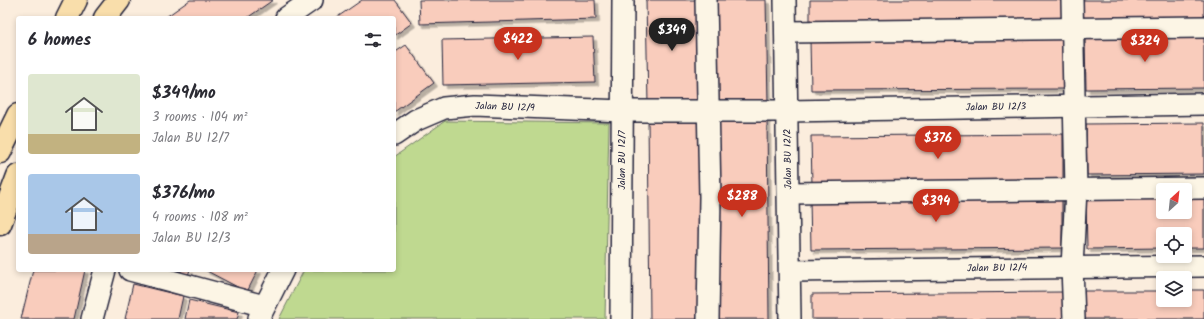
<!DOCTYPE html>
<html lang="en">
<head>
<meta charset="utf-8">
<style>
  :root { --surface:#fff; --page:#f7f7f7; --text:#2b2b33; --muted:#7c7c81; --accent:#c8321e }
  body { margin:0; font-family:Kalam,sans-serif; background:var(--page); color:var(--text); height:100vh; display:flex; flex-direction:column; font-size:15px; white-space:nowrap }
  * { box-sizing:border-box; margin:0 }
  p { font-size:13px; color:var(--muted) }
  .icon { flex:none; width:22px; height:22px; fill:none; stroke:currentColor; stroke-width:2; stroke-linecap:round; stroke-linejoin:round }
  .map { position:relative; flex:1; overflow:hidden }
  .sheet { position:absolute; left:16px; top:16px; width:380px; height:256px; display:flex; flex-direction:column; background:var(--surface); border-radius:4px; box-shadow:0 2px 6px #0003 }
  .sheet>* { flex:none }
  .needle { width:26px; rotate:27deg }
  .controls { position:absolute; left:1156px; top:183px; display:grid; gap:8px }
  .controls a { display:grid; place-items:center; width:36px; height:36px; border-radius:4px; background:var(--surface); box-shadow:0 2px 6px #0003; font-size:20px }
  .price { position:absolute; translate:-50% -34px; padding:0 9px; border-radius:14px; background:var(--accent); color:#fff; font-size:13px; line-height:26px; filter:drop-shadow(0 1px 2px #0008) }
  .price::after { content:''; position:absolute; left:50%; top:24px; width:12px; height:9px; margin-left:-6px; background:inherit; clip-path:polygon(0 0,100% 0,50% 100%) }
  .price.active { background:#222; color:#fff }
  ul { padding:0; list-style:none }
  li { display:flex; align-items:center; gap:12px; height:100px; padding:0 12px }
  li span { display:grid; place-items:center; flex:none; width:112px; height:80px; border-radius:4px; color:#555 }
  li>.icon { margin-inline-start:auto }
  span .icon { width:48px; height:48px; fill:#fffc; stroke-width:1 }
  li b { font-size:17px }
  h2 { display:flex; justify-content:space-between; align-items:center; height:48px; padding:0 12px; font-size:17px }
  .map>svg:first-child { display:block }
  .green { fill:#bfd990; stroke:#707e66 }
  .building { fill:#f9ccbc; stroke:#22223b; filter:url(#shadow) }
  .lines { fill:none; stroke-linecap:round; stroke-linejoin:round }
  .minor-casing { stroke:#22223b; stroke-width:24 }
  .major-casing { stroke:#22223b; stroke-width:25 }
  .minor { stroke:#fcf5e5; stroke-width:21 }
  .major { stroke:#f9deab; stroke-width:22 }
  .labels { text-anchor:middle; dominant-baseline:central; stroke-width:4; stroke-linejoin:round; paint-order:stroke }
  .street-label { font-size:10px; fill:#22223b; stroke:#fcf5e5 }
</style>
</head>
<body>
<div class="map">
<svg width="1204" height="319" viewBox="0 0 1204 319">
  <defs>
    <filter id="shadow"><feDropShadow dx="3.5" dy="3.5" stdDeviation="0" flood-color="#0004"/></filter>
  </defs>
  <rect width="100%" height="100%" fill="#fbeddd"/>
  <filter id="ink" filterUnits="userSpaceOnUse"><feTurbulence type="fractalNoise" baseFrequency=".025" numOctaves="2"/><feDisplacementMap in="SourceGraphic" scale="8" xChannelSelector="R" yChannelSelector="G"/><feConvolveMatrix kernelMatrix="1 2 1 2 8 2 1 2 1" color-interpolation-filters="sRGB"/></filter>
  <g filter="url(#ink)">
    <path class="green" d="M445,121L609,123L605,319H279L304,270H394V157Z"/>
    <g class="building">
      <path d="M190,0H273L247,18H166V17Z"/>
      <path d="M362,0H395L412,23L394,36V18H336Z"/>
      <path d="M419,0H595L596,19L420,24Z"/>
      <path d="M646,0H697L699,104L648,105Z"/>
      <path d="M715,0H766L768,103L717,104Z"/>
      <path d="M810,0H1062V21L810,24Z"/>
      <path d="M1083,0H1204V21L1083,22Z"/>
      <path d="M593,37L595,82L443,85L442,40Z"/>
      <path d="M1204,37V88L1086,89L1085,38Z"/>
      <path d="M1062,38L1063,89L811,90L810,40Z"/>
      <path d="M406,45L434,83L394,112V53Z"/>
      <path d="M648,116H699L701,319H650Z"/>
      <path d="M715,117H767L769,319H718Z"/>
      <path d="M1204,123V174L1087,175L1086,124Z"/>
      <path d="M1063,134V185L812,186L811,136Z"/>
      <path d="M1062,197V248L811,250L810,199Z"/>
      <path d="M1163,197V212H1185V197H1204V248H1185V234H1163V248L1087,249L1086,198Z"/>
      <path d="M33,270H85L74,319H21Z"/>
      <path d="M177,270H190L188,275Z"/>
      <path d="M205,270H258L247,292Z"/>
      <path d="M133,284L183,296L178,319H125Z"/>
      <path d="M1185,290H1204V319H1084V291H1163V300H1185Z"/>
      <path d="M1064,292V319H812V294Z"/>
      <path d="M189,300L239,312L237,319H185Z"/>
    </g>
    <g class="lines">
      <defs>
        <g id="minor">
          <path d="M706,0L710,197L708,319"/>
          <path d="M785,0L790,319"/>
          <path d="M1072,0L1076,190L1072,267L1074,319"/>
          <path d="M286,18L312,0"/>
          <path d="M786,32L1204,27"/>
          <path d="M394,135L416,120L444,108L475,105L623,111H787L1204,104"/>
          <path d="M789,193L1204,188"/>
          <path d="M130,270L264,306"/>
          <path d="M790,271L1204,266"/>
          <path d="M259,318L283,270"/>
          <path d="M92,319L105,270"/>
          <path d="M621,319L623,0"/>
        </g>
        <g id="major">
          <path d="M67,18L76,0"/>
          <path d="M105,18L119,0"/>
          <path d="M0,152L18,115"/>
          <path d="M0,224L18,176"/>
        </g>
      </defs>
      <use href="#minor" class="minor-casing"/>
      <use href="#major" class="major-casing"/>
      <use href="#minor" class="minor"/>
      <use href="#major" class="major"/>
    </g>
  </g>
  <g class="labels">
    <g class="street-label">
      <text transform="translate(505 107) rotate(2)">Jalan BU 12/9</text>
      <text transform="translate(996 107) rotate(-1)">Jalan BU 12/3</text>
      <text transform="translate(788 159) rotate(-91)">Jalan BU 12/2</text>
      <text transform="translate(622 160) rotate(-90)">Jalan BU 12/7</text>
      <text transform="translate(997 268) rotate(-1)">Jalan BU 12/4</text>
    </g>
  </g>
</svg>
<div class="controls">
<a><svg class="needle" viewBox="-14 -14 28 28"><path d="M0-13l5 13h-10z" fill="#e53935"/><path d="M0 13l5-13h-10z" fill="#7c7c81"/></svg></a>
<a><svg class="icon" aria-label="locate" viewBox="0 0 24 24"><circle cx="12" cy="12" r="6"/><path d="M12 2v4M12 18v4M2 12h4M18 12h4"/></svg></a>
<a><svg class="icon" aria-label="layers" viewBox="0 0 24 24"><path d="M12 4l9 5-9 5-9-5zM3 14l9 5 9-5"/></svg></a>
</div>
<b class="price active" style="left:672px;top:52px">$349</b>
<b class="price" style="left:518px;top:61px">$422</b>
<b class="price" style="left:1145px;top:63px">$324</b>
<b class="price" style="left:938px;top:160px">$376</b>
<b class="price" style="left:742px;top:218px">$288</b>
<b class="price" style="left:936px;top:223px">$394</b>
<section class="sheet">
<h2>6 homes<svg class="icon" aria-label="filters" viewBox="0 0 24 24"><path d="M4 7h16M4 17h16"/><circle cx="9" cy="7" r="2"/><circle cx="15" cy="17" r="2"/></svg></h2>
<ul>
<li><span style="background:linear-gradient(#dfe7d0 75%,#c2b280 0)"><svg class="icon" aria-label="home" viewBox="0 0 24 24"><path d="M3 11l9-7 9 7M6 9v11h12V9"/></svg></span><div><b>$349/mo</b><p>3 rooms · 104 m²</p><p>Jalan BU 12/7</p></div></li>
<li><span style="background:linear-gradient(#a9c7e8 75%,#b9a48a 0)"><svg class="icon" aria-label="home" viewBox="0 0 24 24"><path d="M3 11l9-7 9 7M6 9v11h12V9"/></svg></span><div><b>$376/mo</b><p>4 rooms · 108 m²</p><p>Jalan BU 12/3</p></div></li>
</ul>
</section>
</div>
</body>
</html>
